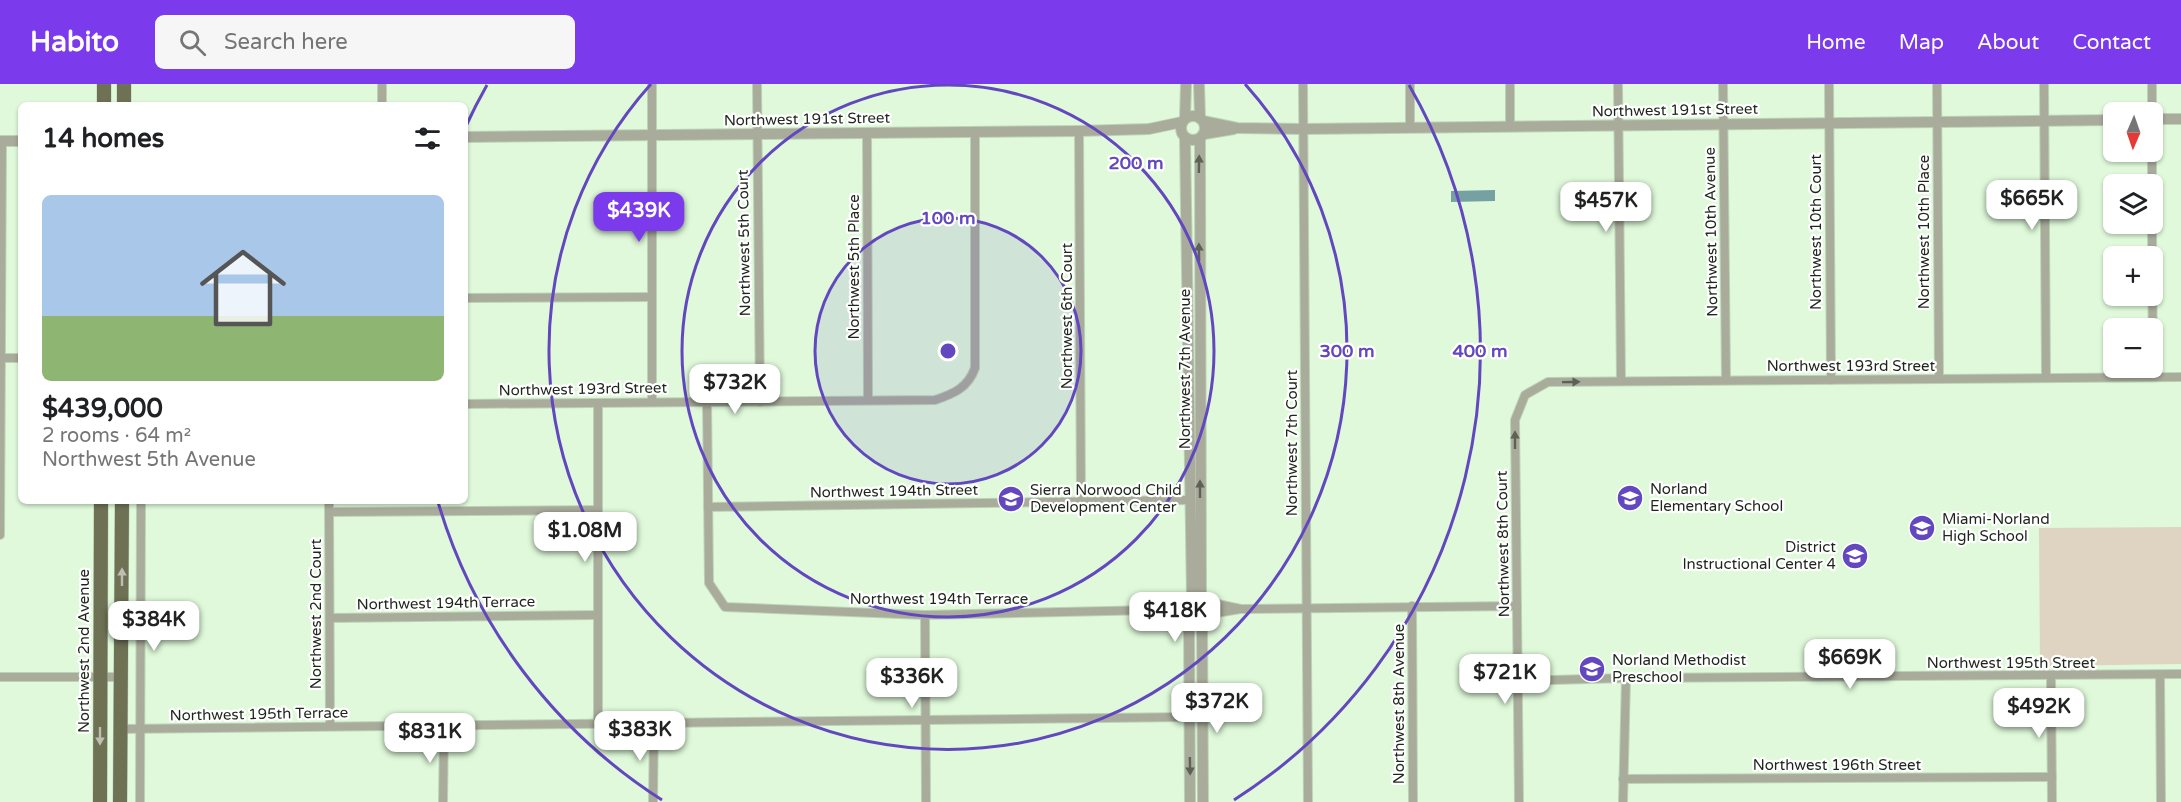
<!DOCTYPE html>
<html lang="en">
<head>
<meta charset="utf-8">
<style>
  :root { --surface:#fff; --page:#f6f6f6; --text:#202124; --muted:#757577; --accent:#7c3aed }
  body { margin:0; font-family:"Varela Round",sans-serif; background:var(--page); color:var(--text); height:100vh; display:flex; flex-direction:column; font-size:22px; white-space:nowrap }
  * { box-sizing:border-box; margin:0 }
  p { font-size:20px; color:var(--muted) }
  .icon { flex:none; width:33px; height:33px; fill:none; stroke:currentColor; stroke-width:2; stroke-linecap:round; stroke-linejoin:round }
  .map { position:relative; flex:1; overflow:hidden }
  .sheet { position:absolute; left:18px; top:18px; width:450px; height:402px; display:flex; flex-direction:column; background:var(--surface); border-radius:9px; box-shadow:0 2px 4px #0004 }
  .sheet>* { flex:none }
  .needle { width:39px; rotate:182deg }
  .controls { position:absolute; left:2103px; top:18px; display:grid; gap:12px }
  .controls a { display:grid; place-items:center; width:60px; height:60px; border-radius:9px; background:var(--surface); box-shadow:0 2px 4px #0004; font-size:30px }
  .price { position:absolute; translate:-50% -51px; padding:0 14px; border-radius:12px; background:#fff; color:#222; font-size:20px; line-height:39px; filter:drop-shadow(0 2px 3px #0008) }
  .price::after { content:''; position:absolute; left:50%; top:36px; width:18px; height:14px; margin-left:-9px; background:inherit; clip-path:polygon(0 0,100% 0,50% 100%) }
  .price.active { background:var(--accent); color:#fff }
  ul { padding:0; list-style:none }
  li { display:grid; align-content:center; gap:12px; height:318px; padding:0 24px }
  li span { display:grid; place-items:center; height:186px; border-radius:9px; color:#555 }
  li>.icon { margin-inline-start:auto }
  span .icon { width:108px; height:108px; fill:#fffc; stroke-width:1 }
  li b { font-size:26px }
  h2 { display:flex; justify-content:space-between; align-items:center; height:72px; padding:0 24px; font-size:26px }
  header { display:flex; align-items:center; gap:36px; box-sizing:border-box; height:84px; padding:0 30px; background:var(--accent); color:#fff }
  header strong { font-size:28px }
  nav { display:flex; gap:33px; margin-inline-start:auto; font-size:21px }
  .search { width:420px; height:54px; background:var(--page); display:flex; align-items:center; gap:15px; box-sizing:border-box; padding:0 21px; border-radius:9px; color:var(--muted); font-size:22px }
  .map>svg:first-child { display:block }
  .green { fill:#dfd4c1 }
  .water { fill:#75a1a3 }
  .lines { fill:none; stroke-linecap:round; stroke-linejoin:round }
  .minor-casing { stroke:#bcd3b8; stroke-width:10 }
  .tertiary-casing { stroke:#bcd3b8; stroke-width:12 }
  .primary-casing { stroke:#bcd3b8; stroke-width:15 }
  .minor { stroke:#a9ab9b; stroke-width:8 }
  .tertiary { stroke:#a9ab9b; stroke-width:10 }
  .primary { stroke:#6f7155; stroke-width:14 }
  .oneway { fill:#5c6255 }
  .oneway2 { fill:#bebfb2 }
  .ring { fill:none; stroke:#6247bf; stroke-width:3 }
  .labels { text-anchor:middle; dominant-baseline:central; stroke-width:4.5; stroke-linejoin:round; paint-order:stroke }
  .street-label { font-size:15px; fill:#1d261b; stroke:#fff }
  .poi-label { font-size:15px; fill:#1d261b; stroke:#fff; text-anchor:start }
  .centre { fill:#6247bf; stroke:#fff; stroke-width:3 }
  .ring-label { font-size:18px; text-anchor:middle; font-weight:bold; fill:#6247bf; stroke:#fff; stroke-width:4.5; stroke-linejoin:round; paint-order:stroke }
</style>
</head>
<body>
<header>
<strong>Habito</strong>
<div class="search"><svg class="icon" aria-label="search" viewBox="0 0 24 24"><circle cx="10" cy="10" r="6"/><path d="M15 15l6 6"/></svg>Search here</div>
<nav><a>Home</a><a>Map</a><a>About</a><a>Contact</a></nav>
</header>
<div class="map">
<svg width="2181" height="718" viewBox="0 0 2181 718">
  <rect width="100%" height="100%" fill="#dff9da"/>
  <path class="green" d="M2181,443V580L2040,582L2039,444Z"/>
  <path class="water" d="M1495,106V117L1451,118V107Z"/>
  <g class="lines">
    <defs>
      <g id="minor">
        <path d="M757,0L760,318"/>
        <path d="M1303,0L1308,718"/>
        <path d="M1410,0V44"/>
        <path d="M1618,0L1621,297"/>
        <path d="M1723,0L1726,296"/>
        <path d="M1829,0L1831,296"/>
        <path d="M1937,0L1939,295"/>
        <path d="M2044,0L2046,294"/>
        <path d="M382,21V0"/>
        <path d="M2152,28V0"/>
        <path d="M1510,43V0"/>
        <path d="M1079,47L1081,417"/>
        <path d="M867,49L868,316"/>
        <path d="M2152,68V100"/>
        <path d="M2152,140L2153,293"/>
        <path d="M465,214L652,213"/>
        <path d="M0,274H21"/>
        <path d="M652,318V0"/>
        <path d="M707,318L709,499L725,523L925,531L1153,526L1185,519"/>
        <path d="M465,320L935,316C953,310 968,304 975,284V48"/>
        <path d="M598,320V638"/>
        <path d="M329,417L330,642"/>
        <path d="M708,423L1189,416"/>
        <path d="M329,428L598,426"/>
        <path d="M0,451L2,57"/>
        <path d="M1203,517L1241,525L1517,522"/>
        <path d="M1412,522L1413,718"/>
        <path d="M1154,526L1184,532"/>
        <path d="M925,531L926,718"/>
        <path d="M1205,531L1240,525"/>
        <path d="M330,534L598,531"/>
        <path d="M2160,591L2161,718"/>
        <path d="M2051,592L2052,718"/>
        <path d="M0,593H121"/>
        <path d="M1518,597L1626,594L2181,590"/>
        <path d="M121,645L1189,633"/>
        <path d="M1623,695L2052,693"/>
        <path d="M140,718L141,417"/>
        <path d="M443,718L444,642"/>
        <path d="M653,718L654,638"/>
        <path d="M1519,718L1515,336L1525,311L1548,298L2181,293"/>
        <path d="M1623,718L1626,594"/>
      </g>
      <g id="tertiary">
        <path d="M1199,0L1200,34"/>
        <circle cx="1193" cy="44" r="12"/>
        <path d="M1185,34L1186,0"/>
        <path d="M2152,35H2181"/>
        <path d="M1203,37L1237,44L1303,45L2114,36"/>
        <path d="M1204,50L1234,45"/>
        <path d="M465,53L1079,47L1149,45L1182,38"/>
        <path d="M1185,54L1192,514"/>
        <path d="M1200,55L1201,516L1207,526L1202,535L1203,718"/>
        <path d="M0,57H21"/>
        <path d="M1190,718L1189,536L1183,526L1187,516L1197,514"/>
      </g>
      <g id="primary">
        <path d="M104,21V0"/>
        <path d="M124,21V0"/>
        <path d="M100,718L101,417"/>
        <path d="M120,718L122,417"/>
      </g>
    </defs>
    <use href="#minor" class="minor-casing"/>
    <use href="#tertiary" class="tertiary-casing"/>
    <use href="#primary" class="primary-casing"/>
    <use href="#minor" class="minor"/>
    <use href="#tertiary" class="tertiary"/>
    <use href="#primary" class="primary"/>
  </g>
  <defs><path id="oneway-solid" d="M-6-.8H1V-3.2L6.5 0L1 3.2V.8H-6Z" transform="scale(1.5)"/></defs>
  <g class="oneway">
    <use href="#oneway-solid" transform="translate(1199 80) rotate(-89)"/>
    <use href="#oneway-solid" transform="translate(1199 168) rotate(-91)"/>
    <use href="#oneway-solid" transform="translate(1571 298) rotate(-1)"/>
    <use href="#oneway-solid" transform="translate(1515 356) rotate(-90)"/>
    <use href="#oneway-solid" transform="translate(1200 405) rotate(-90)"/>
    <use href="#oneway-solid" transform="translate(1190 682) rotate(89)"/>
  </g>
  <g class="oneway2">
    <use href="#oneway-solid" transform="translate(122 493) rotate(-90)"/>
    <use href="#oneway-solid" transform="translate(100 652) rotate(90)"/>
  </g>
  <circle cx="948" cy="267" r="133" fill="#6247bf" fill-opacity=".12"/>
  <g class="ring">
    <circle cx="948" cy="267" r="133"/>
    <circle cx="948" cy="267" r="266"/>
    <path d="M1245 0A399 399 0 1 1 651 0"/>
    <path d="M662 716A532 532 0 0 1 438 418M466 42A532 532 0 0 1 487 1M1409 1A532 532 0 0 1 1234 716"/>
  </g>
  <defs>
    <symbol id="school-disc" viewBox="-11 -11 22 22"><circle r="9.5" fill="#6247bf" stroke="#fff"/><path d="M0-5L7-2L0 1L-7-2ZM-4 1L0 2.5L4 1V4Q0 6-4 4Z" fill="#fff"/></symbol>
  </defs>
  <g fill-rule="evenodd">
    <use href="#school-disc" x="1615" y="399" width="30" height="30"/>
    <use href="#school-disc" x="996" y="400" width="30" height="30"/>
    <use href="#school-disc" x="1907" y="429" width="30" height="30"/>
    <use href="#school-disc" x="1840" y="457" width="30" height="30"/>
    <use href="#school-disc" x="1577" y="570" width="30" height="30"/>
  </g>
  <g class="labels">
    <g class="street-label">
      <text transform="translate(1675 26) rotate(-1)">Northwest 191st Street</text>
      <text transform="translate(807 35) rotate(-1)">Northwest 191st Street</text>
      <text transform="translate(1711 148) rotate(-91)">Northwest 10th Avenue</text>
      <text transform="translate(1816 148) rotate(-90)">Northwest 10th Court</text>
      <text transform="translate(1924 148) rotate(-90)">Northwest 10th Place</text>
      <text transform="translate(744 159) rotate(-91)">Northwest 5th Court</text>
      <text transform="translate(854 183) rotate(-90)">Northwest 5th Place</text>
      <text transform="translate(1067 232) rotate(-90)">Northwest 6th Court</text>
      <text x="1851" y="282">Northwest 193rd Street</text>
      <text transform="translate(1185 285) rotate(-90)">Northwest 7th Avenue</text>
      <text transform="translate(583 305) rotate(-1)">Northwest 193rd Street</text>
      <text transform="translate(1292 359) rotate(-90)">Northwest 7th Court</text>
      <text transform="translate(894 407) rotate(-1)">Northwest 194th Street</text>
      <text transform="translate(1503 460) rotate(-91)">Northwest 8th Court</text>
      <text x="939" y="515">Northwest 194th Terrace</text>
      <text transform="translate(446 519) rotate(-1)">Northwest 194th Terrace</text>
      <text transform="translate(316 530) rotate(-90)">Northwest 2nd Court</text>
      <text transform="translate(84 567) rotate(-90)">Northwest 2nd Avenue</text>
      <text x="2011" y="579">Northwest 195th Street</text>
      <text transform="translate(1399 620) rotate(-90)">Northwest 8th Avenue</text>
      <text transform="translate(259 630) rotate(-1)">Northwest 195th Terrace</text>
      <text x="1837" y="681">Northwest 196th Street</text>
    </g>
    <g class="poi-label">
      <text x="1650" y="405">Norland<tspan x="1650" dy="17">Elementary School</tspan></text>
      <text x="1030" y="406">Sierra Norwood Child<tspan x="1030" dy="17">Development Center</tspan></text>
      <text x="1942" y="435">Miami-Norland<tspan x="1942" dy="17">High School</tspan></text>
      <text x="1836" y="463" text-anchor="end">District<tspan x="1836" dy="17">Instructional Center 4</tspan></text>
      <text x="1612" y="576">Norland Methodist<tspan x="1612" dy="17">Preschool</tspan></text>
    </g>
  </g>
  <circle cx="948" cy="267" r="9" class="centre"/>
  <g class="ring-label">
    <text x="1136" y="85">200 m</text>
    <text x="948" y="140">100 m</text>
    <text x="1347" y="273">300 m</text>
    <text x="1480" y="273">400 m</text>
  </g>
</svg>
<div class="controls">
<a><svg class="needle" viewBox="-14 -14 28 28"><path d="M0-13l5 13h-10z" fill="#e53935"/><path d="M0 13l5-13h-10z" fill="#757577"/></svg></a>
<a><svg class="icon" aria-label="layers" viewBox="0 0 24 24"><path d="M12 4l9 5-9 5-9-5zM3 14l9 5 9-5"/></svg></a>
<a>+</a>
<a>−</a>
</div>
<b class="price" style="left:2032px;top:147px">$665K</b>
<b class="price" style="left:1606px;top:149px">$457K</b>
<b class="price active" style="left:639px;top:159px">$439K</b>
<b class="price" style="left:735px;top:331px">$732K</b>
<b class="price" style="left:585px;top:479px">$1.08M</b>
<b class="price" style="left:1175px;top:559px">$418K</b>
<b class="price" style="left:154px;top:568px">$384K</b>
<b class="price" style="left:1850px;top:606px">$669K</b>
<b class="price" style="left:1505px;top:621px">$721K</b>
<b class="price" style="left:912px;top:625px">$336K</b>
<b class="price" style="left:1217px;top:650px">$372K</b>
<b class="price" style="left:2039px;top:655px">$492K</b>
<b class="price" style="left:640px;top:678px">$383K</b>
<b class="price" style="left:430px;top:680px">$831K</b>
<section class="sheet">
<h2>14 homes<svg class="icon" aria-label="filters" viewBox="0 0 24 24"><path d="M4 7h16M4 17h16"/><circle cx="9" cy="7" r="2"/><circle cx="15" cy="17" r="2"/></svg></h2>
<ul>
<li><span style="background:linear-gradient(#a9c7e8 65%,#8fb573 0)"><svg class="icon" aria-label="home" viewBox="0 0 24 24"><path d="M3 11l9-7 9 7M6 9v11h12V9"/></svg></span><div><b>$439,000</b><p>2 rooms · 64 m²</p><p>Northwest 5th Avenue</p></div></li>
</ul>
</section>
</div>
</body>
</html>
